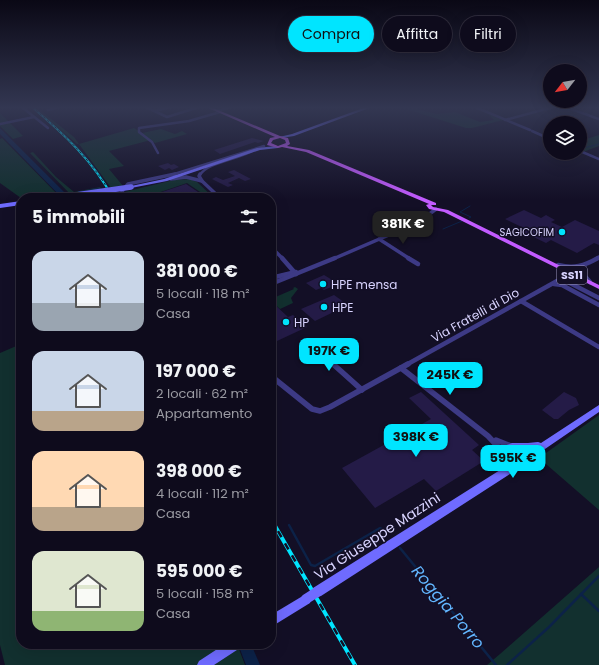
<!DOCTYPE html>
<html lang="it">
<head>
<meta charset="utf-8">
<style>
  :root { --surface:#0e0b1c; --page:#1c1929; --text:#f1f3f6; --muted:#9b9ba3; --line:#2e2b3b; --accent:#00e5ff }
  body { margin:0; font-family:Poppins,sans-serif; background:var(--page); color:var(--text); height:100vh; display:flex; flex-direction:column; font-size:15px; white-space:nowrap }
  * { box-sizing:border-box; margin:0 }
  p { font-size:13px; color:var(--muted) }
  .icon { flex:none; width:22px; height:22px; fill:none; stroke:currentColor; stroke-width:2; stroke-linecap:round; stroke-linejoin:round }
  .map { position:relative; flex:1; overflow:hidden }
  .side { position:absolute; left:16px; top:193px; width:260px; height:456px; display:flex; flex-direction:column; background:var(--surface); border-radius:16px; box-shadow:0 4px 16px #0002,0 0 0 1px var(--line) }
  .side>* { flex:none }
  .top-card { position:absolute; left:288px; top:16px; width:251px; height:36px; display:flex; gap:8px }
  .needle { width:26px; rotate:239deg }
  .fabs { position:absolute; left:543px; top:64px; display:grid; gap:8px }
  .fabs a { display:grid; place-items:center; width:44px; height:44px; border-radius:50%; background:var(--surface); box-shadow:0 4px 16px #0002,0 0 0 1px var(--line); font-size:20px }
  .price { position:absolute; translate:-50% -34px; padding:0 9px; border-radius:8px; background:var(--accent); color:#111; font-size:13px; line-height:26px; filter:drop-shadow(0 1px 2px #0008) }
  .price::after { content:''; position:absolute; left:50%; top:24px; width:12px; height:9px; margin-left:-6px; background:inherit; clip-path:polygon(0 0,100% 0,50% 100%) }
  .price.active { background:#222; color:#fff }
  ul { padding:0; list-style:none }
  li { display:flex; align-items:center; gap:12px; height:100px; padding:0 16px }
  li span { display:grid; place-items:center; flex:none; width:112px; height:80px; border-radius:12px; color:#555 }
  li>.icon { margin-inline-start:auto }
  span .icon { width:48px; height:48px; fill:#fffc; stroke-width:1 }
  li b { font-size:17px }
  h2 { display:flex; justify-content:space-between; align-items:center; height:48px; padding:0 16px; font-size:17px }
  .chip { padding:0 14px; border-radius:18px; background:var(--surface); box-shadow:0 4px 16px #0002,0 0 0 1px var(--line); font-size:14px; line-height:36px }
  .chip.active { background:var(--accent); color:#111 }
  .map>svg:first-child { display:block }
  .green { fill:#12302f }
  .water { fill:#0c2248 }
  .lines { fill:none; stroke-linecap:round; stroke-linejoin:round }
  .stream-far1 { stroke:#0c2248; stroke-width:1 }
  .stream { stroke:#0c2248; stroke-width:2.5 }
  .building { fill:#241b47 }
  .street-far3 { stroke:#3d3a85; stroke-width:2.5 }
  .street-far2 { stroke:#3d3a85; stroke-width:3.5 }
  .street-far1 { stroke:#3d3a85; stroke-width:4.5 }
  .street { stroke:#3d3a85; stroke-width:5.5 }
  .secondary { fill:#6f6bff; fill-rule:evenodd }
  .primary { fill:#c25bff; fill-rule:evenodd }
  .rail-far1-casing { stroke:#00e5ff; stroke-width:2 }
  .rail-casing { stroke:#00e5ff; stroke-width:4 }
  .rail-far1 { stroke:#130f26; stroke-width:1; stroke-dasharray:2.5; stroke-linecap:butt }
  .rail { stroke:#130f26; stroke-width:2.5; stroke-dasharray:7; stroke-linecap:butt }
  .secondary-bridge-far1 { stroke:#6f6bff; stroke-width:5.5 }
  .secondary-bridge { stroke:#6f6bff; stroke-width:10 }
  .poi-dot { fill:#00e5ff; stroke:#130f26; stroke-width:1.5 }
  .labels { text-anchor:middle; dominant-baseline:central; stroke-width:3; stroke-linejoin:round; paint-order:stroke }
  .far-poi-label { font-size:10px; fill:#d9d4ff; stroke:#130f26; text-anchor:end }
  .shield { fill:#130f26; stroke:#9e99be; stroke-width:1 }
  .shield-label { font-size:11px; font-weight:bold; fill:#d9d4ff }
  .poi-label { font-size:12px; fill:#d9d4ff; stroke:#130f26; text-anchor:start }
  .street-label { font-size:12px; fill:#d9d4ff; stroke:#130f26 }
  .near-street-label { font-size:14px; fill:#d9d4ff; stroke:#130f26 }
  .near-water-label { font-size:16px; font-style:italic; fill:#62b6ff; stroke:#130f26 }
</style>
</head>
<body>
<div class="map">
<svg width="599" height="665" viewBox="0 0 599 665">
  <rect width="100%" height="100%" fill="#130f26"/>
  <g class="green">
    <path d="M34,107H36L74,137L79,144L134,128L142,133L161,129L175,134L182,131L187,134L155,143L151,140L109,151L124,166L109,169L123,186L111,188L79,144H77Z"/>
    <path d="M400,107H420L418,109L420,110L437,114L455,112L480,122L494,120L488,114L503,120L472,128H466Z"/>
    <path d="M0,113L23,136L13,139L0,126Z"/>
    <path d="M599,135V146L583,152L580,151V141Z"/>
    <path d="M2,138L61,198H21L0,183V139Z"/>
    <path d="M33,152L56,177L74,192L100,187L106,198H74L30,153Z"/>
    <path d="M190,179L197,182L214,198H209L187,183L143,198H127L124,192L174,180Z"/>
    <path d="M295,287L298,289L291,298L293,303L280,309L271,301V299L294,289L293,288Z"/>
    <path d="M21,344V644H237L245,665H5L0,645V353Z"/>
    <path d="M599,415V510L539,458Z"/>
    <path d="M599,567V665H487L500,654Z"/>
  </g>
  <g class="water">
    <path d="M0,128L70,198H62L0,134Z"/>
    <path d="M238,644H251L260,665H246Z"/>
  </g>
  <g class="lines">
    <g class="stream-far1">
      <path d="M407,107L411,109"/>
      <path d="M580,149L599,144"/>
      <path d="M79,192L99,188"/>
      <path d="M469,218L471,217L460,212L470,206"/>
      <path d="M443,229L462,221"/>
    </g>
    <g class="stream">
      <path d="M289,525L311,565L315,566L380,528L386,531"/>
      <path d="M400,548L496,665"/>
      <path d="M581,594L599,611"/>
      <path d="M507,665L549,627L599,576"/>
    </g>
  </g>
  <g class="building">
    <path d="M252,138L264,141L258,143L255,142L220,154L214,150Z"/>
    <path d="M168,163L171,165L174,164L179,167L172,170L169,168L165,170L158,166Z"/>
    <path d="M234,170L251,179L245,181L239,178L228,183L233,185L228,187L212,179L216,177L223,180L235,176L228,172Z"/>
    <path d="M186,184L207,198H147V197Z"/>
    <path d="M524,210L541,218L546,215L555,220L551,222L562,227L575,220L599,231V245L594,243L577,253L551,240L546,243L523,232L528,230L505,219Z"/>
    <path d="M324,275L339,284L324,290L321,288L316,290L306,283Z"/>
    <path d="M334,295L348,305L315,321L301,309Z"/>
    <path d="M273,303L288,317L293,315L307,327L277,341L271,335V304Z"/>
    <path d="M421,392L479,445L472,450L484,461L436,491L424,479L375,508L342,468L431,419L409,398Z"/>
    <path d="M564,392L576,398L579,405L569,410L558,419H554L542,410Z"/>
  </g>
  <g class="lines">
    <g class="street-far3">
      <path d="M22,107L48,128"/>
      <path d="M146,107L167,117L199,107"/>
      <path d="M475,107L530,130"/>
      <path d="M566,107L599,119"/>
      <path d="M48,110L59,107"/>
      <path d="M155,111L170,107"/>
      <path d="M217,111L231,107"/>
      <path d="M505,120L553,107"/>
      <path d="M0,124L34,117"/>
      <path d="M532,131L550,139"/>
      <path d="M580,151L599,159"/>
      <path d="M158,153L152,142L139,132V128L189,121L220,112"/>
      <path d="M171,175L264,146"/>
      <path d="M200,175C207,162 241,159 254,150"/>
    </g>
    <g class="street-far2">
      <path d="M200,174L199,176L202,181L220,198"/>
      <path d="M171,179L186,177L202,181"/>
      <path d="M125,198L122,191L128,184L175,174"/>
      <path d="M379,239L410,259"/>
      <path d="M271,247L283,259"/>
      <path d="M333,259L419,222L436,209"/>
      <path d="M596,259L599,257"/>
    </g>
    <g class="street-far1">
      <path d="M282,258L296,274"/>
      <path d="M408,258L418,264"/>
      <path d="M558,265C574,269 584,266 598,258"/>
      <path d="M584,267L582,273L590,282"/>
      <path d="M271,278L296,272"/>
      <path d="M271,284L335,258"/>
      <path d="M554,284L562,285L599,305"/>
      <path d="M521,301L599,347"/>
      <path d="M308,341L334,365"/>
      <path d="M406,365L557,281H566L599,298"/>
    </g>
    <g class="street">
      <path d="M333,364L362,390"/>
      <path d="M401,368L488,436L503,452"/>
      <path d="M271,376L312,409L320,411L330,407L408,364"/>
      <path d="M496,440L511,446"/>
    </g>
    <g class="secondary">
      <path d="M366,107H372L294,136L281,138L279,137L292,134Z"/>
      <path d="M276,146L278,147V148L260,150L167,181L131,188L129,187L131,186L164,179L257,148Z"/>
      <path d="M21,201V205L0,208V204Z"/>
      <path d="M599,405V412L526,462L524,465L321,596L317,597L313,596L312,592L313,588L508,465L500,456V449L501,447L512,443H528L538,442L541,443ZM512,450L519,454L520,457L518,459H514L508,455V451Z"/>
      <path d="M306,594L310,595L311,599L310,603L271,627V615Z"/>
      <path d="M225,644H242L240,648L214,665H197L199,661Z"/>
    </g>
    <path class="primary" d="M206,107H211L280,136L288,138L290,144L287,146L309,150L436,203V205H431L433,207L448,210L599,285V289L444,212L429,209L426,205L429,204L306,152L282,147L278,148L267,145L270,138L275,137ZM280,138L285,140L286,143L278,146L271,143L273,140Z"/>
    <defs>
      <path id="rail-far1" d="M32,107C64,134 93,161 113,198"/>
      <path id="rail" d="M271,519L355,665"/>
    </defs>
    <use href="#rail-far1" class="rail-far1-casing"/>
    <use href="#rail" class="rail-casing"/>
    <use href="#rail-far1" class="rail-far1"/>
    <use href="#rail" class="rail"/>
    <path class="secondary-bridge-far1" d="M55,198L131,187"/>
    <path class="secondary-bridge" d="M306,599L317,592"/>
  </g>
  <linearGradient id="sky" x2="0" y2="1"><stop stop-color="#0a0815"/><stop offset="0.54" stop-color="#333752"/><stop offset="1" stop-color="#333752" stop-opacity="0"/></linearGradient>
  <rect width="599" height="200" fill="url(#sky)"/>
  <g class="poi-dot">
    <circle cx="562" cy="232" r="4"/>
    <circle cx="323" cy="284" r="4"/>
    <circle cx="324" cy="307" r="4"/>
    <circle cx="286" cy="322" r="4"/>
  </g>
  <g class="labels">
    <g class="far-poi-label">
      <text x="554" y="232">SAGICOFIM</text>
    </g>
    <rect class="shield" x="557" y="266" width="30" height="18" rx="3"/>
    <g class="shield-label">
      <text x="572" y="275">SS11</text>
    </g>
    <g class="poi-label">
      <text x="331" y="284">HPE mensa</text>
      <text x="332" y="307">HPE</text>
      <text x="294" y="322">HP</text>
    </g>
    <g class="street-label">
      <text transform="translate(475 315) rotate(-29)">Via Fratelli di Dio</text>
    </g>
    <g class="near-street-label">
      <text transform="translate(377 536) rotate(-33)">Via Giuseppe Mazzini</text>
    </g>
    <g class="near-water-label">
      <text transform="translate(448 607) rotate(50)">Roggia Porro</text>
    </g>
  </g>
</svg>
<div class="fabs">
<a><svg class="needle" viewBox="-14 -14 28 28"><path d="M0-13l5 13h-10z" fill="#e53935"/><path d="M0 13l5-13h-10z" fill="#9b9ba3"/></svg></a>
<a><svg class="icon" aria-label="layers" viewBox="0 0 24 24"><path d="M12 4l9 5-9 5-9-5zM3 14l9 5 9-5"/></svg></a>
</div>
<b class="price active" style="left:403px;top:245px">381K €</b>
<b class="price" style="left:329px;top:372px">197K €</b>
<b class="price" style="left:450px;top:396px">245K €</b>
<b class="price" style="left:416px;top:458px">398K €</b>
<b class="price" style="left:513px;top:479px">595K €</b>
<div class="top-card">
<a class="chip active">Compra</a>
<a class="chip">Affitta</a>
<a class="chip">Filtri</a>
</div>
<section class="side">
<h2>5 immobili<svg class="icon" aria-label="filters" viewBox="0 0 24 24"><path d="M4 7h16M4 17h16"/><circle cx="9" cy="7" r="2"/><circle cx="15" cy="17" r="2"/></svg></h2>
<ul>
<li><span style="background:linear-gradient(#c9d6e8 65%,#9aa5b1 0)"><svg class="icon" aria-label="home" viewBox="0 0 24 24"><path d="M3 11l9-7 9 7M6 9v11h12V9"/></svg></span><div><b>381 000 €</b><p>5 locali · 118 m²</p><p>Casa</p></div></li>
<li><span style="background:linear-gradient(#c9d6e8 75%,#b9a48a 0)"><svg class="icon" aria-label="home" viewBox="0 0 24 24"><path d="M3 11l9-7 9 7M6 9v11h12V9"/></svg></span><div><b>197 000 €</b><p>2 locali · 62 m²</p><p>Appartamento</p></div></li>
<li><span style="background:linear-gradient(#ffd9b3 70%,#b9a48a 0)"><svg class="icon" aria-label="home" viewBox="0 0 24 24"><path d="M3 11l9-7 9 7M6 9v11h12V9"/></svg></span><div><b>398 000 €</b><p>4 locali · 112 m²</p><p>Casa</p></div></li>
<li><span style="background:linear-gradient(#dfe7d0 75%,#8fb573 0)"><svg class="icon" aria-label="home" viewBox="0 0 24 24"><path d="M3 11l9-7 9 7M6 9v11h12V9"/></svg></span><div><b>595 000 €</b><p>5 locali · 158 m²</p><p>Casa</p></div></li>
</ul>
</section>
</div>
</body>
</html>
